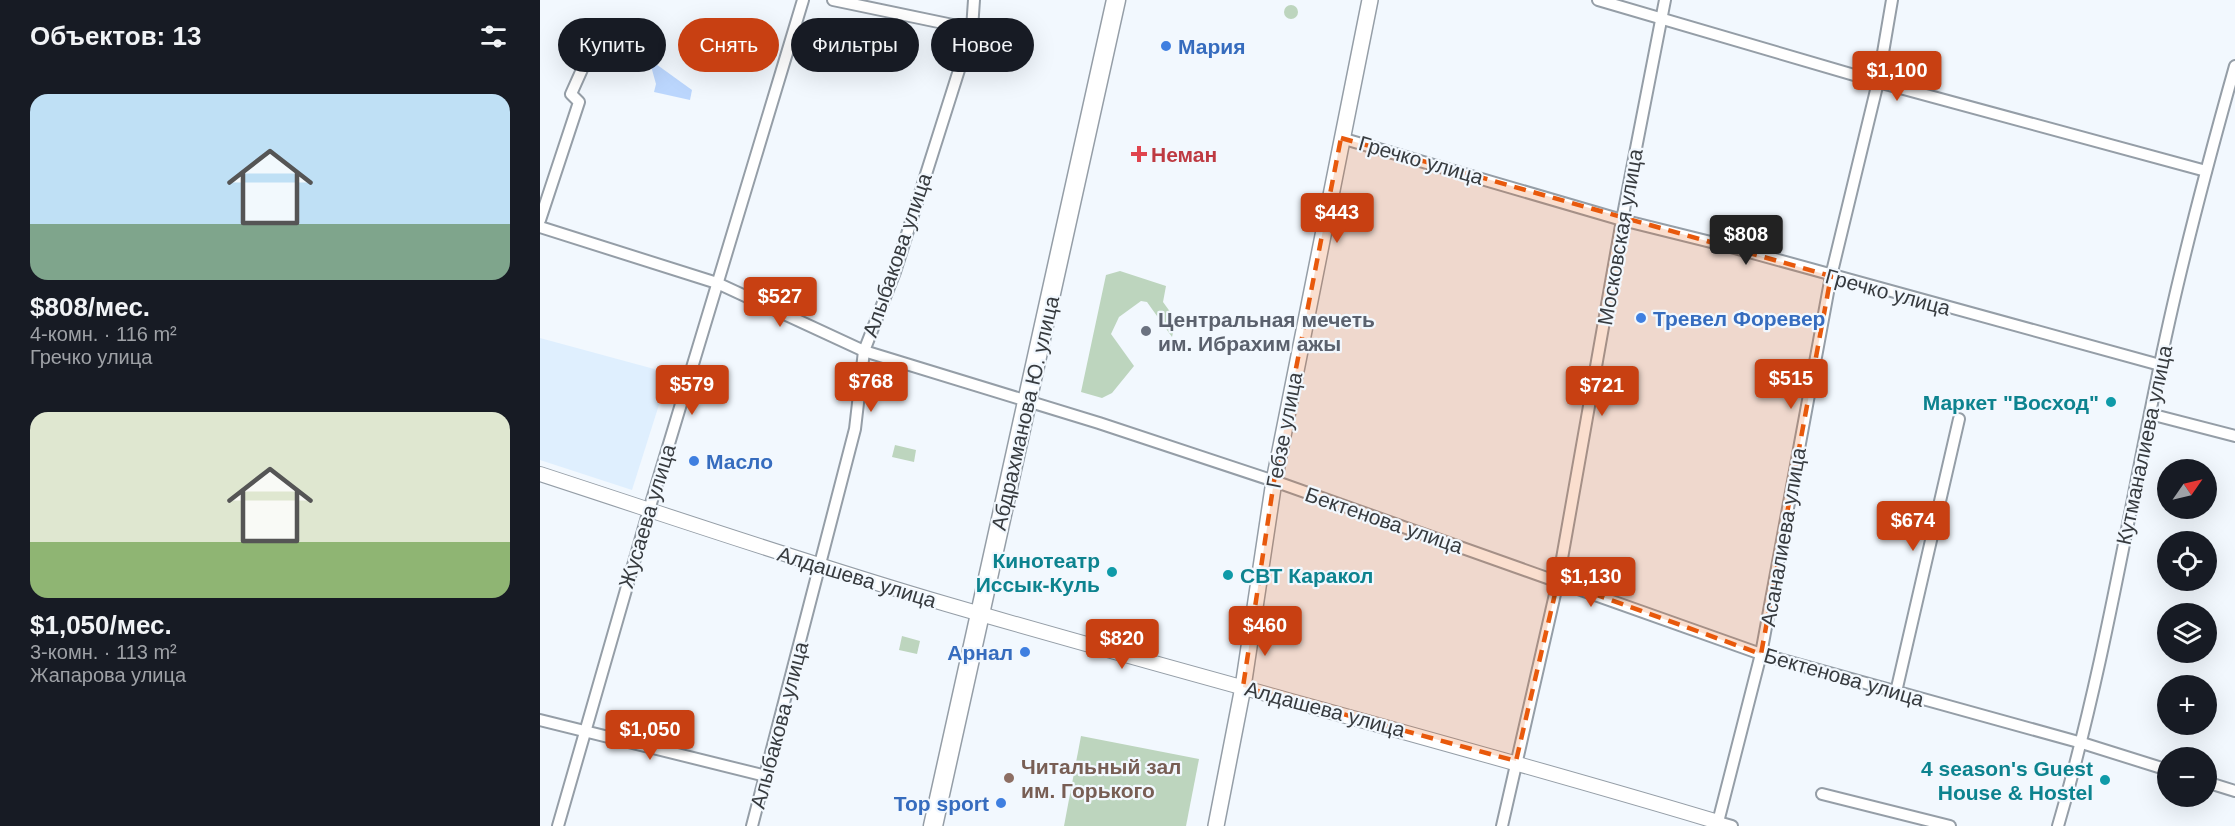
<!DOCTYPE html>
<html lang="ru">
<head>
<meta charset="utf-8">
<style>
  :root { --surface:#171b24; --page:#20242c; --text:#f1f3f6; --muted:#9ea1a6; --accent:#c84012 }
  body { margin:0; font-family:Helvetica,sans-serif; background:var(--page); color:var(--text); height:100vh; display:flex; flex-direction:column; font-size:22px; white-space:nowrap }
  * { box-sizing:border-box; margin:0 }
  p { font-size:20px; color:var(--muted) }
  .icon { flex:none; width:33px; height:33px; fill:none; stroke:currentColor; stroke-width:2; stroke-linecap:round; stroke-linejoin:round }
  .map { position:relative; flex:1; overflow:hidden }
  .sheet { display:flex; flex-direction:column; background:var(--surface); width:540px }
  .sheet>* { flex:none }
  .banner { position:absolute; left:18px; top:18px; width:570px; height:54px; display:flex; gap:12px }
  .needle { width:39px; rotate:56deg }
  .buttons { position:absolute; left:1617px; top:459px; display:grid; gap:12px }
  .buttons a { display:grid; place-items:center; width:60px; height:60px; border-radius:50%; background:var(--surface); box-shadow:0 6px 24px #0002; font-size:30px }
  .price { position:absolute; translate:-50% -51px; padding:0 14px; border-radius:6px; background:var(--accent); color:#fff; font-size:20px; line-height:39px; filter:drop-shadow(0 2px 3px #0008) }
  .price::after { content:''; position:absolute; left:50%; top:36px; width:18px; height:14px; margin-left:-9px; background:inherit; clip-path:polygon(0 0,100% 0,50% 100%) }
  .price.current { background:#222; color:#fff }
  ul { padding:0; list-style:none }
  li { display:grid; align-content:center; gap:12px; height:318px; padding:0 30px }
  li span { display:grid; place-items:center; height:186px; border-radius:18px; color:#555 }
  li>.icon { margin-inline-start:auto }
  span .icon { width:108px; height:108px; fill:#fffc; stroke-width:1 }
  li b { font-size:26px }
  h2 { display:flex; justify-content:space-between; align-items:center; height:72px; padding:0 30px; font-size:26px }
  .pill { padding:0 21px; border-radius:27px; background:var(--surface); box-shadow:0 6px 24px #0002; font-size:21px; line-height:54px }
  .pill.current { background:var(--accent); color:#fff }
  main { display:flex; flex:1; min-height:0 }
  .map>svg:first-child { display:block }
  .built { fill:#dfeffe }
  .green { fill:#bdd5be }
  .water { fill:#bbd6fd }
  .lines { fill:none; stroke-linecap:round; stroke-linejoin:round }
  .minor-casing { stroke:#959ea7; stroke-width:14 }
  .tertiary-casing { stroke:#959ea7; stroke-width:16 }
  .secondary-casing { stroke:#959ea7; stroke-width:18 }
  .trunk-casing { stroke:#959ea7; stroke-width:21 }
  .minor { stroke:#fff; stroke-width:10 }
  .tertiary { stroke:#fff; stroke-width:14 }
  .secondary { stroke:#fff; stroke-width:15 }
  .trunk { stroke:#fff; stroke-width:18 }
  .marked { fill:#e8590c; fill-opacity:0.2; stroke:#e8590c; stroke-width:4.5; stroke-dasharray:12 8; stroke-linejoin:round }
  .shop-dot { fill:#3f7fe0; stroke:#f2f8fe; stroke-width:2 }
  .health-dot { fill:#e0444e; stroke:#f2f8fe; stroke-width:2 }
  .worship-dot { fill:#6b7280; stroke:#f2f8fe; stroke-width:2 }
  .culture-dot { fill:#0f9aa8; stroke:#f2f8fe; stroke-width:2 }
  .education-dot { fill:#8d6e63; stroke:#f2f8fe; stroke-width:2 }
  .labels { text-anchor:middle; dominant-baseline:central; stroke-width:4.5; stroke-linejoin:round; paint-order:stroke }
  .shop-label { font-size:21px; font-weight:bold; fill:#366cbe; stroke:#f2f8fe; text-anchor:start }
  .health-label { font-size:21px; font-weight:bold; fill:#be3a42; stroke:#f2f8fe; text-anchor:start }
  .street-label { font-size:21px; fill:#373b3f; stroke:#f2f8fe }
  .worship-label { font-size:21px; font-weight:bold; fill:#5b616d; stroke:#f2f8fe; text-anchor:start }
  .culture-label { font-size:21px; font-weight:bold; fill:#0d838f; stroke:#f2f8fe; text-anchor:end }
  .education-label { font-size:21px; font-weight:bold; fill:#785e54; stroke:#f2f8fe; text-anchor:start }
</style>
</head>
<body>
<main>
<section class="sheet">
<h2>Объектов: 13<svg class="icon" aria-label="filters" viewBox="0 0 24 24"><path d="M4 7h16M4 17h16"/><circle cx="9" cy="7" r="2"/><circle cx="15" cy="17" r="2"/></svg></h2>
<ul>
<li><span style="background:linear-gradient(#bfe0f5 70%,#7fa58c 0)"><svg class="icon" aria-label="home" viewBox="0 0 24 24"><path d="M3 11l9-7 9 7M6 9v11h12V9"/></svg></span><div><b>$808/мес.</b><p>4-комн. · 116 m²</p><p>Гречко улица</p></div></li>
<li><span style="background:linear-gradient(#dfe7d0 70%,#8fb573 0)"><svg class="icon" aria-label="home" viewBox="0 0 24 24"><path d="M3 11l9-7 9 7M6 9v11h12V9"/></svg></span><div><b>$1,050/мес.</b><p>3-комн. · 113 m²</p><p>Жапарова улица</p></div></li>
</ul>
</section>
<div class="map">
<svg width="1695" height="826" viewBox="0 0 1695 826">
  <rect width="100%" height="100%" fill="#f2f8fe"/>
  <path class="built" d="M0,338L129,373L92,490L0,460Z"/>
  <g class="green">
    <circle cx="751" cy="12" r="7"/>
    <path d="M580,271L626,286L623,302L636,320L632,337L607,302L601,301L579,317L571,334L594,366L572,393L562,398L541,392L566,275Z"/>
    <path d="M355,445L376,450L374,462L352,457Z"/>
    <path d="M362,636L380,641L377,654L359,650Z"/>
    <path d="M541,736L659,759L646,826H524Z"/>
  </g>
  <path class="water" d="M109,59L152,90L150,100L114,92L116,84Z"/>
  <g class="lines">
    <defs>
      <g id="minor">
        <path d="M293,0L432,29"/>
        <path d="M1058,0L1338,82L1666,171"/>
        <path d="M801,138L1082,220L1191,247L1620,365"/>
        <path d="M0,220L39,102L31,94L44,65"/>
        <path d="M0,227L177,283L324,351L559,423L734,481L1221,654L1542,743L1628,770"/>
        <path d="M1610,414L1695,436"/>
        <path d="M1356,692L1419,419"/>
        <path d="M0,720L226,776"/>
        <path d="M1666,782L1695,791"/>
        <path d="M1282,794L1410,826"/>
        <path d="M1178,822L1192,826"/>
        <path d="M18,826L109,510L263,0"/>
        <path d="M212,826L315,429L324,351L355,272L432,29L434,0"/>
        <path d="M962,826L1018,581L1082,220L1125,0"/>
        <path d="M1177,826L1221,654L1291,276L1338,82L1352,0"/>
        <path d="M1518,826C1561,680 1586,528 1617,379C1638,273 1666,169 1695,66"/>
      </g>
      <path id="tertiary" d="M0,474C135,518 269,564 406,604C663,679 922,745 1178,822"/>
      <path id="secondary" d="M676,826L703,687L734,481L830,0"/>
      <path id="trunk" d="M393,826L576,0"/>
    </defs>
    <use href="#minor" class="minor-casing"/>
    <use href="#tertiary" class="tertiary-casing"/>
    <use href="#secondary" class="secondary-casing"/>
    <use href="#trunk" class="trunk-casing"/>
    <use href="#minor" class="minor"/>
    <use href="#tertiary" class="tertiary"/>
    <use href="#secondary" class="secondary"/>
    <use href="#trunk" class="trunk"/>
  </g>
  <path class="marked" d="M801,138L1291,276L1221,654L1018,581L976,761L703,687L734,481Z"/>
  <g class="shop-dot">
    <circle cx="626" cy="46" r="6"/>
    <circle cx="1101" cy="318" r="6"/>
    <circle cx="154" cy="461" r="6"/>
    <circle cx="485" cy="652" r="6"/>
    <circle cx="461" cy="803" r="6"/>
  </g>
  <path class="health-dot" d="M596 145h6v6h6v6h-6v6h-6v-6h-6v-6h6z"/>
  <circle class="worship-dot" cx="606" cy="331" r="6"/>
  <g class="culture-dot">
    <circle cx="1571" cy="402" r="6"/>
    <circle cx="572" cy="572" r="6"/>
    <circle cx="688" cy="575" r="6"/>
    <circle cx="1565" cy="780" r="6"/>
  </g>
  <circle class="education-dot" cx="469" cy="778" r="6"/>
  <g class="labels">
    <g class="shop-label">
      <text x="638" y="46">Мария</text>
      <text x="1113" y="318">Тревел Форевер</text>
      <text x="166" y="461">Масло</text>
      <text x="473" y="652" text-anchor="end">Арнал</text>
      <text x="449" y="803" text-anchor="end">Top sport</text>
    </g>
    <g class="health-label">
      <text x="611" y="154">Неман</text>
    </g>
    <g class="street-label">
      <text transform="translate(881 160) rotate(16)">Гречко улица</text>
      <text transform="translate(1080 237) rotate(-80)">Московская улица</text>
      <text transform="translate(357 255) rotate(-71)">Алыбакова улица</text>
      <text transform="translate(1348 292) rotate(15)">Гречко улица</text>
      <text transform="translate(485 413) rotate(-77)">Абдрахманова Ю. улица</text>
      <text transform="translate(744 430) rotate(-79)">Гебзе улица</text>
      <text transform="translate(1604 445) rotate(-78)">Кутманалиева улица</text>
      <text transform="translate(107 516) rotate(-73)">Жусаева улица</text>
      <text transform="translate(844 520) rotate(19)">Бектенова улица</text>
      <text transform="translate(1243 537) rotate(-80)">Асаналиева улица</text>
      <text transform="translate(317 577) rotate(17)">Алдашева улица</text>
      <text transform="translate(1304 677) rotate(16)">Бектенова улица</text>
      <text transform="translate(785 709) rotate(15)">Алдашева улица</text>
      <text transform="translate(239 725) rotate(-75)">Алыбакова улица</text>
    </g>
    <g class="worship-label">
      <text x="618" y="319">Центральная мечеть<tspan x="618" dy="24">им. Ибрахим ажы</tspan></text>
    </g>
    <g class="culture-label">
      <text x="1559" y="402">Маркет "Восход"</text>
      <text x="560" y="560">Кинотеатр<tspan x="560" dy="24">Иссык-Куль</tspan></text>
      <text x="700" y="575" text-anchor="start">СВТ Каракол</text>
      <text x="1553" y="768">4 season's Guest<tspan x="1553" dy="24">House &amp; Hostel</tspan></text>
    </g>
    <g class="education-label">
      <text x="481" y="766">Читальный зал<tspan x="481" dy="24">им. Горького</tspan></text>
    </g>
  </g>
</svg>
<div class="buttons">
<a><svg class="needle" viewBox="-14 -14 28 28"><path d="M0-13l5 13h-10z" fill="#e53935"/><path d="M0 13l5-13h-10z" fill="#9ea1a6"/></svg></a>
<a><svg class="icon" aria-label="locate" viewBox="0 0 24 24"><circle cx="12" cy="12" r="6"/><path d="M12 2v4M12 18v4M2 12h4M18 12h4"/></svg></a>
<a><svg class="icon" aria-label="layers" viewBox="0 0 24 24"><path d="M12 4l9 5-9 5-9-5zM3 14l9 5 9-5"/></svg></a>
<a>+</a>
<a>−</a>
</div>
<b class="price" style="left:1357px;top:102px">$1,100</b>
<b class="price" style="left:797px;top:244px">$443</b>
<b class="price current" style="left:1206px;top:266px">$808</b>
<b class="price" style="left:240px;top:328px">$527</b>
<b class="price" style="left:1251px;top:410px">$515</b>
<b class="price" style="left:331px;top:413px">$768</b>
<b class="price" style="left:152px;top:416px">$579</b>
<b class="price" style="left:1062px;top:417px">$721</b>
<b class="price" style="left:1373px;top:552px">$674</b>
<b class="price" style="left:1051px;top:608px">$1,130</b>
<b class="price" style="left:725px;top:657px">$460</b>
<b class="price" style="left:582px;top:670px">$820</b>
<b class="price" style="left:110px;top:761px">$1,050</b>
<div class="banner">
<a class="pill">Купить</a>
<a class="pill current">Снять</a>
<a class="pill">Фильтры</a>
<a class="pill">Новое</a>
</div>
</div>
</main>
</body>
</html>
